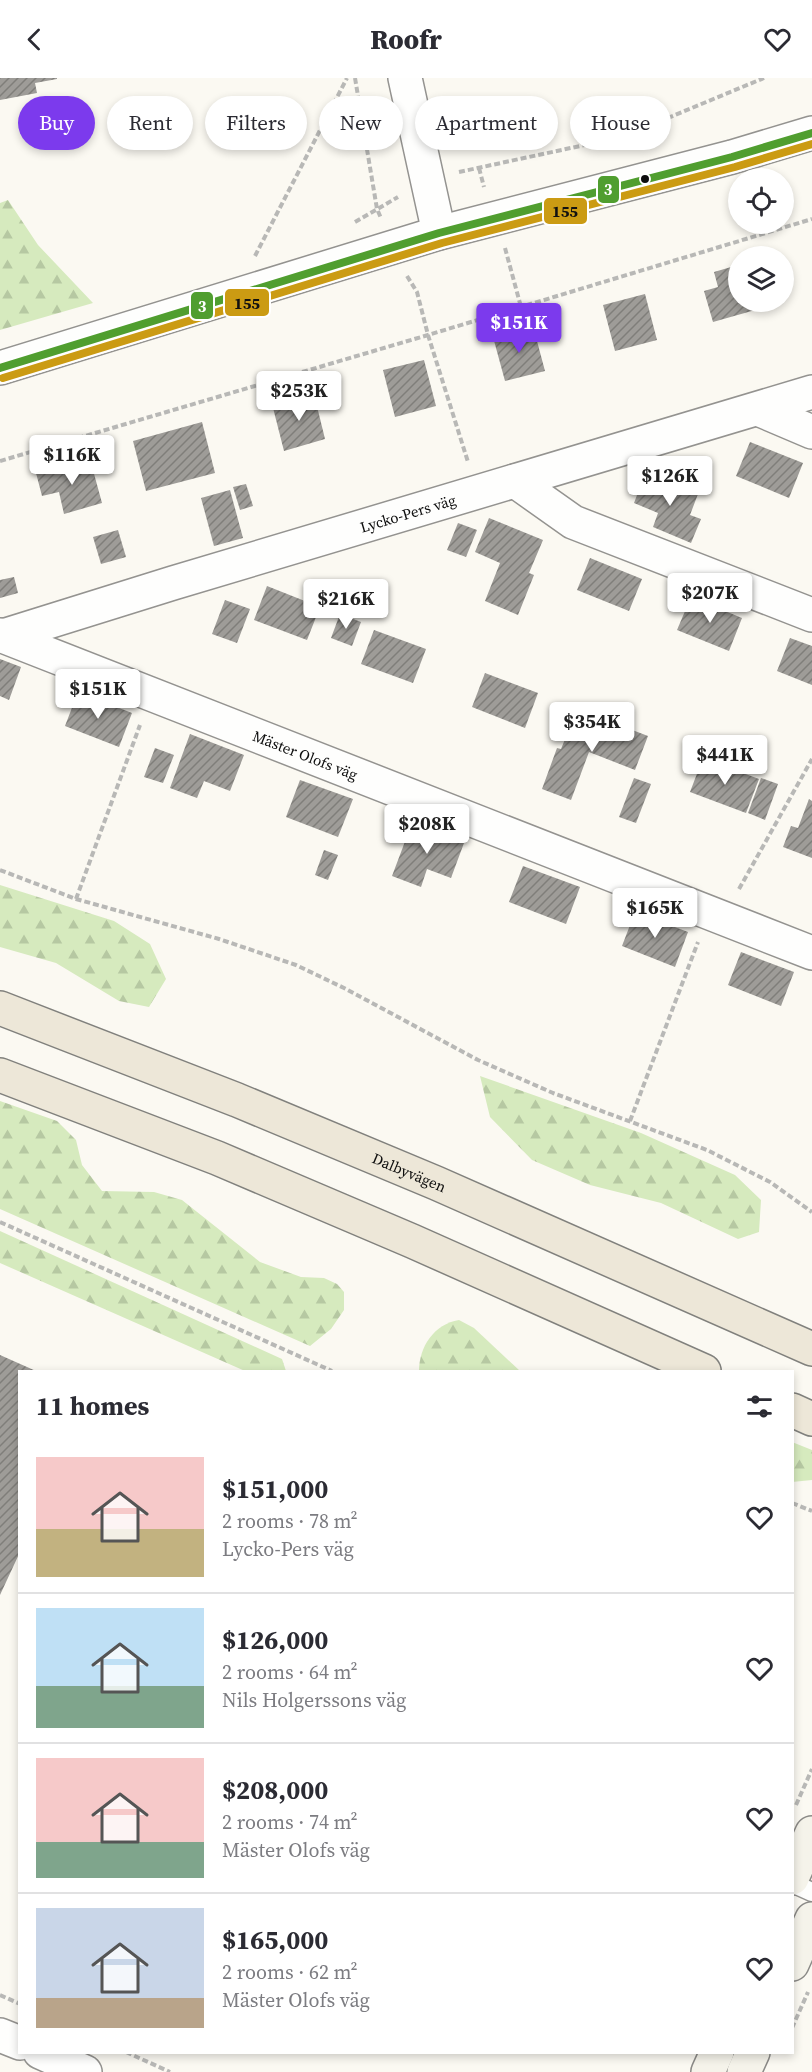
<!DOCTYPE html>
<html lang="en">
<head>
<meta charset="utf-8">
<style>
  :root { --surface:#fff; --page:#f2f2f3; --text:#2b2b33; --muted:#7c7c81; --line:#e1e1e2; --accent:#7c3aed }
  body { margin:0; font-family:"Source Serif 4",serif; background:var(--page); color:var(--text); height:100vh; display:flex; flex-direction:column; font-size:22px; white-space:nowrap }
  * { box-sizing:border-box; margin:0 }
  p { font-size:20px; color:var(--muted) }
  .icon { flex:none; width:33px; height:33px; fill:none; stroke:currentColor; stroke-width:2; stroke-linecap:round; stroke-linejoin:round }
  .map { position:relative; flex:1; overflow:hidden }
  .details { position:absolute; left:18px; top:1292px; width:776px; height:684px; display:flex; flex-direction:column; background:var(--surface); border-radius:0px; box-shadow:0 3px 9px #0003 }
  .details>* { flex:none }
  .hud { position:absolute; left:18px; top:18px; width:777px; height:54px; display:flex; gap:12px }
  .controls { position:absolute; left:728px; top:90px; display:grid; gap:12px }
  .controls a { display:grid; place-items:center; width:66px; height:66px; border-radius:50%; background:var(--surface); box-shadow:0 3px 9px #0003; font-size:30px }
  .price { position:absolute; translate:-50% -51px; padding:0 14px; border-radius:6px; background:#fff; color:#222; font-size:20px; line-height:39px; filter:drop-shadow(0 2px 3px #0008) }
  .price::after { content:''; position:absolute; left:50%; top:36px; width:18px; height:14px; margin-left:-9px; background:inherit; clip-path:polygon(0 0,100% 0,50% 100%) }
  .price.on { background:var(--accent); color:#fff }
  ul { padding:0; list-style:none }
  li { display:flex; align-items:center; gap:18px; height:150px; padding:0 18px }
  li+li { border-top:2px solid var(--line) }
  li span { display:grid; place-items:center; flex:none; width:168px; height:120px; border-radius:0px; color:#555 }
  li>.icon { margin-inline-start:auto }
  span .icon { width:72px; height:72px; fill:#fffc; stroke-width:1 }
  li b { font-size:26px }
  h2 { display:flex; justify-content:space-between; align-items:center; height:72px; padding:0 18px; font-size:26px }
  .chip { padding:0 21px; border-radius:27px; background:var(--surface); box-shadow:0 3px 9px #0003; font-size:21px; line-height:54px }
  .chip.on { background:var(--accent); color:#fff }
  header { display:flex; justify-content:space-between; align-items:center; height:78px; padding:0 18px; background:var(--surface); font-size:27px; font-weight:800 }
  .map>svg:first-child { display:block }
  .forest { fill:url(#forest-firs) }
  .building { fill:url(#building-hatch) }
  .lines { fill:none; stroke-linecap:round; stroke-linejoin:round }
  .lane-casing { stroke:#949390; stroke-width:21 }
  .street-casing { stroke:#949390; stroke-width:36 }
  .secondary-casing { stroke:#8b8a87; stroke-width:36 }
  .primary-casing { stroke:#81817d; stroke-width:36 }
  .path { stroke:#b8b8b6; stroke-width:4; stroke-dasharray:6 3; stroke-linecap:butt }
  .lane { stroke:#fefefd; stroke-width:18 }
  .street { stroke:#fefefd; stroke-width:33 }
  .secondary { stroke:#f5f3ea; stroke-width:33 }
  .primary { stroke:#ede7d8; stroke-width:33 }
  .bus-1-casing { stroke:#fff; stroke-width:12 }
  .bus-2-casing { stroke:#fff; stroke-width:12 }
  .bus-1 { stroke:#509e2f; stroke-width:8 }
  .bus-2 { stroke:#cb9b13; stroke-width:8 }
  .bus-dot { fill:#0d0d0d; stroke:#fff; stroke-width:2 }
  .labels { text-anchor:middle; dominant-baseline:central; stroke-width:6; stroke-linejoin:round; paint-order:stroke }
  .street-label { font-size:15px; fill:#0d0d0d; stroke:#fff }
  .line-badge { stroke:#fff; stroke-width:2 }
  .badge-label { font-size:16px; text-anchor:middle; font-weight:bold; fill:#fff }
  .pale-badge-label { font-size:16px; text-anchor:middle; font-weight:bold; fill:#111 }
</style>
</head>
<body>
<header><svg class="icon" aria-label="back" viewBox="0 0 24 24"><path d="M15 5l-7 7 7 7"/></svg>Roofr<svg class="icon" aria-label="heart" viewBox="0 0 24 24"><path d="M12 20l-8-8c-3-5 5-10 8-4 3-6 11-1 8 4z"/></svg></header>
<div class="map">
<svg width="812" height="1994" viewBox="0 0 812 1994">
  <defs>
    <pattern id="forest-firs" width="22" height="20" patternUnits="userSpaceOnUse" patternTransform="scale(1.5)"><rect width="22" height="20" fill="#d6eabe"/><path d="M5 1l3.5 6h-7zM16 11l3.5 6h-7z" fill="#b6c8a2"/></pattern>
    <pattern id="building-hatch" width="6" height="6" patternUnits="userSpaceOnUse" patternTransform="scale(1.5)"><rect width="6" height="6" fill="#9e9c98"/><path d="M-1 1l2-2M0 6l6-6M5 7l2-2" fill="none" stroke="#7f7e7a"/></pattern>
  </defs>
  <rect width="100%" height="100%" fill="#fbf9f2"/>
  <g class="forest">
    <path d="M8,122L38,167L93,225L0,252V125Z"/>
    <path d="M0,807L114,843L150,866L166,901L149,929L119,923L56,885L0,869Z"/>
    <path d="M480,998L641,1055L735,1097L761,1122L759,1154L738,1161L661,1125L590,1107L532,1082L490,1039Z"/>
    <path d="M0,1023L57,1043L76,1062L82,1087L102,1113L154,1114L182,1122L260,1184L301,1199L324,1200L337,1206L344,1214V1232L331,1251L310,1268L0,1131Z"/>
    <path d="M0,1153L282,1281L286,1293H245L0,1185Z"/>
    <path d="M459,1242L474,1250L520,1293H419C419,1269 434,1246 459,1242Z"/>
    <path d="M792,1364L812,1372V1402L792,1404Z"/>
  </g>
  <g class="building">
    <path d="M0,0H57V1L35,5L37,15L0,22Z"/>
    <path d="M738,187V224H765L766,229L713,244L704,213L718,209L714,194Z"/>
    <path d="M645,216L657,262L615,273L603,227Z"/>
    <path d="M533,248L545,293L505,303L493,259Z"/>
    <path d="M424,282L436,328L395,339L383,292Z"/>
    <path d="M314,316L325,361L284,373L272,326Z"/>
    <path d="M202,344L215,395L146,413L133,363Z"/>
    <path d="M750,364L803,385L789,420L736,398Z"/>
    <path d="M90,381L102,425L64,436L59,414L42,418L36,395Z"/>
    <path d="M645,396L698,416L690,437L701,441L691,465L653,449L658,435L634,425Z"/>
    <path d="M246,406L253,428L240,432L233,409Z"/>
    <path d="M230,412L243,460L214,468L201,420Z"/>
    <path d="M489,440L543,462L529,495L534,497L518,537L485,523L500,485L475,474Z"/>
    <path d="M458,445L477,452L466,479L447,472Z"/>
    <path d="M118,452L126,479L101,486L93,459Z"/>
    <path d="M590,480L642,501L629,533L577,512Z"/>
    <path d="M14,499L18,515L0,520V502Z"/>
    <path d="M267,508L320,529L307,562L254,542Z"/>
    <path d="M691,519L742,540L729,573L677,552Z"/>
    <path d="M225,522L250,531L237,565L212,556Z"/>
    <path d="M340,536L361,544L352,568L331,560Z"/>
    <path d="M374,552L426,571L413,605L361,586Z"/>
    <path d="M790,560L812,568V607L777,593Z"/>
    <path d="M0,581L21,589L9,622L0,618Z"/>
    <path d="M485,595L538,615L525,650L472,629Z"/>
    <path d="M78,614L132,635L119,669L65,648Z"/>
    <path d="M593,637L648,658L635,692L589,674L571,722L542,711L557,670L561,671L570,649L586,655Z"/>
    <path d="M190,656L244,677L230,713L204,703L197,720L170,710Z"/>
    <path d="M155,670L174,677L163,705L144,699Z"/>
    <path d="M703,680L759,701L746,735L690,714Z"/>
    <path d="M634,700L651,706L636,745L619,739Z"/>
    <path d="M761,700L778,706L765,742L748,735Z"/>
    <path d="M300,702L353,721L338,759L286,739Z"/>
    <path d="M809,721L812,723V780L783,769L791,748L798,750Z"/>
    <path d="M412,745L464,765L451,800L427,791L421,809L392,798Z"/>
    <path d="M324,772L338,777L328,802L315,797Z"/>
    <path d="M523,788L580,809L566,846L509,824Z"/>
    <path d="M635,834L688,854L675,889L622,868Z"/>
    <path d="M741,874L794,894L781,928L728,907Z"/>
    <path d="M0,1277L36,1293H20V1474L0,1517Z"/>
  </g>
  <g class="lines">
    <defs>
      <path id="lane" d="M792,1805L812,1814"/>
      <g id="street">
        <path d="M405,0L439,155"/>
        <path d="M0,290L439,155L732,79L812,55"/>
        <path d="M758,331L812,354"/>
        <path d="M515,403L573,444L812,537"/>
        <path id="s1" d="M0,557L812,875"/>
        <path id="s2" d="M3,558L173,505L812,314"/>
        <path d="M0,1957L20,1965"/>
        <path d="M40,1974L85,1994"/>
      </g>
      <g id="secondary">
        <path d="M792,1800L812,1755"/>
        <path d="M792,1886L812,1841"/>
        <path d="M708,1994L717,1974"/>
        <path d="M744,1994L753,1974"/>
      </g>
      <g id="primary">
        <path id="s3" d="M0,930L237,1022L436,1105L812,1271"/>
        <path d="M0,997L217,1080L412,1163L704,1293"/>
        <path d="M792,1332L812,1341"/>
      </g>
    </defs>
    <use href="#lane" class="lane-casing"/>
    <use href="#street" class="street-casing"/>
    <use href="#secondary" class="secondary-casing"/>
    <use href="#primary" class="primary-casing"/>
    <g class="path">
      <path d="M355,0L377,131L381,140"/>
      <path d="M479,90L484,109"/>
      <path d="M459,94L622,59L764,0"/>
      <path d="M355,144L398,119"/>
      <path d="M505,170L521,229"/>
      <path d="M255,178L347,0"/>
      <path d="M407,198L417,214L428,257L468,384"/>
      <path d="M0,383L428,257L812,141"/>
      <path d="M0,792L76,821L219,861L296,887L344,910L478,982L553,1015L707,1072L770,1104L812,1134"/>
      <path d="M739,811L812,681"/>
      <path d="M76,821L140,647"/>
      <path d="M630,1043L698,864"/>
      <path d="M0,1144L332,1293"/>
      <path d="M792,1425L812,1433"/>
      <path d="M796,1727L812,1691"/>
      <path d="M0,1917L20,1926"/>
      <path d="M792,1950L808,1914"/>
      <path d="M126,1974L170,1994"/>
    </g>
    <use href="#lane" class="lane"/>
    <use href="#street" class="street"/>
    <use href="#secondary" class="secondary"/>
    <use href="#primary" class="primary"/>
    <defs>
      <path id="bus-1" d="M0,290L439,155L732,79L812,55"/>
      <path id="bus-2" d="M3,300L442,165L735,89L812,66"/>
    </defs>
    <use href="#bus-1" class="bus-1-casing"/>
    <use href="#bus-2" class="bus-2-casing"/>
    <use href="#bus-1" class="bus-1"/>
    <use href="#bus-2" class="bus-2"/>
  </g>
  <circle class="bus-dot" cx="645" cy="101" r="5"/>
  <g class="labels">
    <g class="street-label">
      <text stroke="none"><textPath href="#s2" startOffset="423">Lycko-Pers väg</textPath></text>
      <text stroke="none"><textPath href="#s1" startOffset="328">Mäster Olofs väg</textPath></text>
      <text stroke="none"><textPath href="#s3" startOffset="441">Dalbyvägen</textPath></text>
    </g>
  </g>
  <g class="line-badge">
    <rect x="597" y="97" width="23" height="29" rx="6" fill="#509e2f"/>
    <rect x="543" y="119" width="45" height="28" rx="6" fill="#cb9b13"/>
    <rect x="224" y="210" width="46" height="29" rx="6" fill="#cb9b13"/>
    <rect x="190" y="213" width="24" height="29" rx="6" fill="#509e2f"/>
  </g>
  <g class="badge-label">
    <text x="608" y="117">3</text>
    <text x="202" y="234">3</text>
  </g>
  <g class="pale-badge-label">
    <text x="565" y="139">155</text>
    <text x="247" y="231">155</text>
  </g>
</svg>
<div class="controls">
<a><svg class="icon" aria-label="locate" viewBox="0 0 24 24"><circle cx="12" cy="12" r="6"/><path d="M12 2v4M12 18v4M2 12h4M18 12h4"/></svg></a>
<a><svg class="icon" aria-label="layers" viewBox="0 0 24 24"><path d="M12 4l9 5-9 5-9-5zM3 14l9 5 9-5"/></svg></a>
</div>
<b class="price on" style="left:519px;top:276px">$151K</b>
<b class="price" style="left:299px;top:344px">$253K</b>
<b class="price" style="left:72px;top:408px">$116K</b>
<b class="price" style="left:670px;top:429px">$126K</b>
<b class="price" style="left:710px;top:546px">$207K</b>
<b class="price" style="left:346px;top:552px">$216K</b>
<b class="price" style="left:98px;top:642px">$151K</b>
<b class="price" style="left:592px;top:675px">$354K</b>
<b class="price" style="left:725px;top:708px">$441K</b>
<b class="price" style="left:427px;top:777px">$208K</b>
<b class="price" style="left:655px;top:861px">$165K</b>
<div class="hud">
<a class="chip on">Buy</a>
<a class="chip">Rent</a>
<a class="chip">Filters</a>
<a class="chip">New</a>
<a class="chip">Apartment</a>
<a class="chip">House</a>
</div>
<section class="details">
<h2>11 homes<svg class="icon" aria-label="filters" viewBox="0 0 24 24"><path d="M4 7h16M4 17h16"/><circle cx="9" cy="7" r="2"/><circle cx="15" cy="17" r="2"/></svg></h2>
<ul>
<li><span style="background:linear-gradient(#f6c9c9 60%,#c2b280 0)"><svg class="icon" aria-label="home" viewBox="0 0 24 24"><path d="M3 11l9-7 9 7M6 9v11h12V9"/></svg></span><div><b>$151,000</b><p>2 rooms · 78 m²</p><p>Lycko-Pers väg</p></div><svg class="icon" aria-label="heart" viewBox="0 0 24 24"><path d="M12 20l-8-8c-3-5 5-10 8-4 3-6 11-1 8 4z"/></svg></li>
<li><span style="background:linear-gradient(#bfe0f5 65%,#7fa58c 0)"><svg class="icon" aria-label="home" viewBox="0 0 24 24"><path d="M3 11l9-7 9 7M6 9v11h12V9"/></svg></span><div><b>$126,000</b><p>2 rooms · 64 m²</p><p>Nils Holgerssons väg</p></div><svg class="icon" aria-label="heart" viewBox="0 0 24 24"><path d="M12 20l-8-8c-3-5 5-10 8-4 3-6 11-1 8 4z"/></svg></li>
<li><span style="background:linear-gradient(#f6c9c9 70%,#7fa58c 0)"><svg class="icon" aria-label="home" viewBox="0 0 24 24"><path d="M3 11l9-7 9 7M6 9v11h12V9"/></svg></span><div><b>$208,000</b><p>2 rooms · 74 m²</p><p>Mäster Olofs väg</p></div><svg class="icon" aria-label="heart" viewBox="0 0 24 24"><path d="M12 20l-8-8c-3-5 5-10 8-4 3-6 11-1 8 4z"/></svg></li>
<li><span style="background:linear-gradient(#c9d6e8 75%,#b9a48a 0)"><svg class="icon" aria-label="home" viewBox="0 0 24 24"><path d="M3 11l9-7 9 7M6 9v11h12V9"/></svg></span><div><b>$165,000</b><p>2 rooms · 62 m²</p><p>Mäster Olofs väg</p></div><svg class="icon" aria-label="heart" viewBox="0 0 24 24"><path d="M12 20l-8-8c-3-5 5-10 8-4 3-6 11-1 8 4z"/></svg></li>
</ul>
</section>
</div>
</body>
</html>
